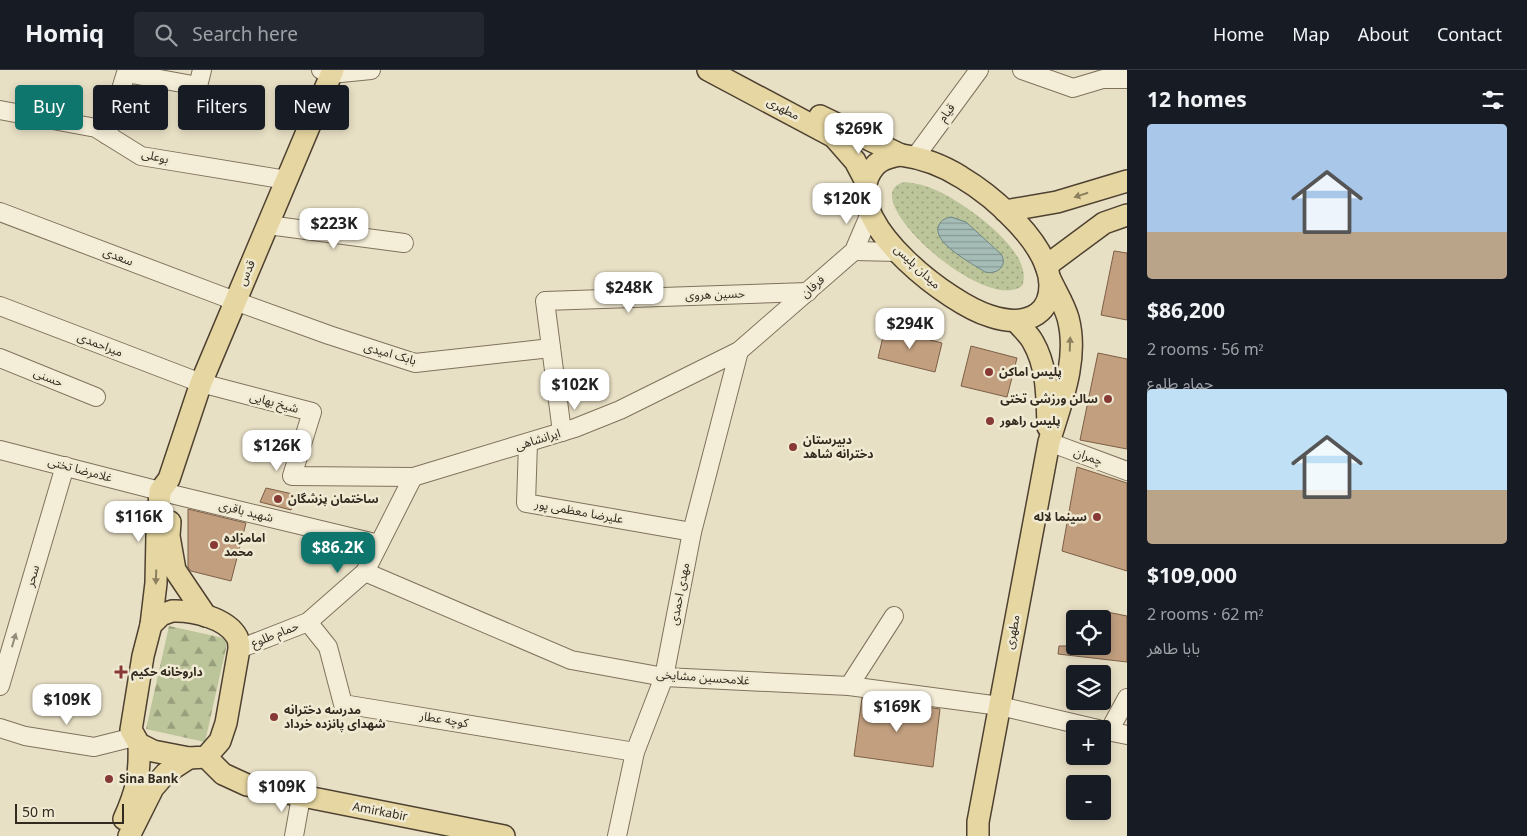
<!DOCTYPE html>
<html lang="en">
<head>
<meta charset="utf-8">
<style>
  :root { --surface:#171b24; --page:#242831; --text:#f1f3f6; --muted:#9ea1a6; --line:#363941; --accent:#0f766e }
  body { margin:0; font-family:Georgia,"Noto Sans Arabic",serif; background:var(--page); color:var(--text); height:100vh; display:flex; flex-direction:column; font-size:19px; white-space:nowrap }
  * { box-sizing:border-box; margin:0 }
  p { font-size:16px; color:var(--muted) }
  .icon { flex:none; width:28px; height:28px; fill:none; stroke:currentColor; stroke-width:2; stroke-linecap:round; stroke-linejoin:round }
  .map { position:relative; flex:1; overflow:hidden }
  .drawer { display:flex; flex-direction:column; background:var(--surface); width:400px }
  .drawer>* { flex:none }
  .hud { position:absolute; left:15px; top:15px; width:475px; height:45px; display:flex; gap:10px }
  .fabs { position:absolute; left:1066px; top:540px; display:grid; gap:10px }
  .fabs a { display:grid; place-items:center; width:45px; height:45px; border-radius:5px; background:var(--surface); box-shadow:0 2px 8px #0003; font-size:25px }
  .scale { position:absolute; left:15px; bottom:12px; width:109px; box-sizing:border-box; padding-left:5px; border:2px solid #322a1f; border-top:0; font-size:14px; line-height:18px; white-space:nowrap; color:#322a1f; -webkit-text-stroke:4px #f0ead3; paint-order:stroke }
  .price { position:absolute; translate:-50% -42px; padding:0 11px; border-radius:10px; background:#fff; color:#222; font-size:16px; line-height:32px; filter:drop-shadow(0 1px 2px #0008) }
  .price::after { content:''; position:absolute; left:50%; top:30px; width:15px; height:11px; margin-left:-8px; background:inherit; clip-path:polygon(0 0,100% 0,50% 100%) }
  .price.selected { background:var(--accent); color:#fff }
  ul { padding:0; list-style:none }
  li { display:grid; align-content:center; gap:10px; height:265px; padding:0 20px }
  li span { display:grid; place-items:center; height:155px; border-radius:5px; color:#555 }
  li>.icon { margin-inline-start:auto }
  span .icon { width:90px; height:90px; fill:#fffc; stroke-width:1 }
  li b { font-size:21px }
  h2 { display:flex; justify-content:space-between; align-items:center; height:60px; padding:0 20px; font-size:21px }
  .chip { padding:0 18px; border-radius:5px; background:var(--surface); box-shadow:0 2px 8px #0003; font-size:18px; line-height:45px }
  .chip.selected { background:var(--accent); color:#fff }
  header { display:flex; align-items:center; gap:30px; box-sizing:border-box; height:70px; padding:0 25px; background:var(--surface); border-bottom:1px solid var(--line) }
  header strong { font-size:24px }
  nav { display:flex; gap:28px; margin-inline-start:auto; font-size:18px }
  .search { width:350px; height:45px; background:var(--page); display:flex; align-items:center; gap:12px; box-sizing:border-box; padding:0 18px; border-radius:5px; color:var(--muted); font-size:19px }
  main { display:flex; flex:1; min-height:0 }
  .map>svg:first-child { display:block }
  .forest { fill:url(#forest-firs) }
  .garden { fill:url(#garden-dots) }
  .water { fill:url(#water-rules); stroke:#6e8884 }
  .building { fill:#c19f7f; stroke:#7c5f46 }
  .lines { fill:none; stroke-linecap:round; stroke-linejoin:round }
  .minor-casing { stroke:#80725d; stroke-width:20 }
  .major-casing { stroke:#4e4131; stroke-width:24 }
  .minor { stroke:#f4edd7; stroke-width:18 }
  .major { stroke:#e6d6a1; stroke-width:21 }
  .oneway { fill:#8c8060 }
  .oneway2 { fill:#938c7b }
  .poi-dot { fill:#873a35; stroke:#f0ead3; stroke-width:2 }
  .labels { text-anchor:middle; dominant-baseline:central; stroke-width:5; stroke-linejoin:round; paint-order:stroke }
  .street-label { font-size:12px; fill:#322a1f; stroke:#f0ead3 }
  .poi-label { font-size:12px; font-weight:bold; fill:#322a1f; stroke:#f0ead3; text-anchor:start }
</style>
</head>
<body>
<header>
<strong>Homiq</strong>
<div class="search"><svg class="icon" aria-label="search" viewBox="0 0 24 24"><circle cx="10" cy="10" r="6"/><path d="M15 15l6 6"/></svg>Search here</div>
<nav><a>Home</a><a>Map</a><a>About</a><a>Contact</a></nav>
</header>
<main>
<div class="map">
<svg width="1127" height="766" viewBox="0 0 1127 766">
  <defs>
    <pattern id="forest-firs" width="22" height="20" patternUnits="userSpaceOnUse" patternTransform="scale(1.25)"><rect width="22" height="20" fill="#bcc49a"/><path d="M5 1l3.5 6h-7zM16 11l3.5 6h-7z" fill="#999f7d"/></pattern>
    <pattern id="garden-dots" width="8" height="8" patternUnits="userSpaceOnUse" patternTransform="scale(1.25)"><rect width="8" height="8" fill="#bcc49a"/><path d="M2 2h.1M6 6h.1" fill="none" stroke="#999f7d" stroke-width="1.8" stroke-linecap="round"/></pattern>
    <pattern id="water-rules" width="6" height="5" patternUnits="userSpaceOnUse" patternTransform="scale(1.25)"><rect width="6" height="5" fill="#a6bcb7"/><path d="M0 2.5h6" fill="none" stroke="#889994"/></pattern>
  </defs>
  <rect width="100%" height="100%" fill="#e8e0c5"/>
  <path class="forest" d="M169,556L228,569L205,672L146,659Z"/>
  <path class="garden" d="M905,112C917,113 928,116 938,121C964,133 1036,182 1022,216C984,245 850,123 905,112Z"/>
  <path class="water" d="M951,147L966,152L1001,184C1008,195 998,205 985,202C973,194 930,172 939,155C941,150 946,148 951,147Z"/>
  <g class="building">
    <path d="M1114,181L1127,183V250L1101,245Z"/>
    <path d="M885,258L942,273L935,302L878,288Z"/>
    <path d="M971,276L1017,288L1007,327L961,316Z"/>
    <path d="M1098,283L1127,289V379L1080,370Z"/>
    <path d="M1077,397L1127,413V501L1062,481Z"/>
    <path d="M266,418L297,425L291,440L260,432Z"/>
    <path d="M188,439L246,453L231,511L191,501L188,497Z"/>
    <path d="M1102,541L1127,546V592L1058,584L1059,576H1102Z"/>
    <path d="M862,628L940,639L933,697L854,686Z"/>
  </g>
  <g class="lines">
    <defs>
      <g id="minor">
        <path d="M321,0L331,4L371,0"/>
        <path d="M1022,0L1073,18L1103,9H1127"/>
        <path d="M0,40L96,58L141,86L287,110"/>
        <path d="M107,65L126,3L198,16L202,0"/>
        <path d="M915,87L979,0"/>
        <path d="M0,142L235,231L329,265L415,293L551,278"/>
        <path d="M268,155L404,173"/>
        <path d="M854,181L898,182"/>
        <path d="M0,236L201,313L312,342L292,406L413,407L575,358L620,340L739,281L854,181L871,141"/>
        <path d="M0,288L96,327"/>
        <path d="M562,362L545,231L808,222"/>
        <path d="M1049,372L1127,401"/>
        <path d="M528,373L526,433L692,462"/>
        <path d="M0,380L160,421"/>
        <path d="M171,424L379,474"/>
        <path d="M365,502L571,590L664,607L849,616L1000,636L1098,659"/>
        <path d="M308,552L328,577L343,634L635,682"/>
        <path d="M239,579L308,552L365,502L413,407"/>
        <path d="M0,616L65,396"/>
        <path d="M849,616L894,546"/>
        <path d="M0,658L25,666L94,677L134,667"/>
        <path d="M1102,660L1127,665"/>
        <path d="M1109,661L1127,628"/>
        <path d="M294,766L301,727"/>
        <path d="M617,766L635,682L664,607L692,462L739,281"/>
      </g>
      <g id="major">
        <path d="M708,0L834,67L855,91L866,112"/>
        <path d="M820,46L901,85"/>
        <path d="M901,85C923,88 942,95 961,107C993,126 1049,174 1050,215C1050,227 1047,237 1037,244C1022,254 1005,251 990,246C950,234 847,156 868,107C875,91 884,88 901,85Z"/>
        <path d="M1005,141L1057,132L1127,111"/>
        <path d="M1046,196L1104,153L1127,145"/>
        <path d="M1016,251C1021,258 1029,264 1033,272C1048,298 1047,328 1048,357"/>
        <path d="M170,452L169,466L175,500L206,546"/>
        <path d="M172,541C192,540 227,548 237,567C239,571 239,575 239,579L226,653L220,671L206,687L189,688L153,681L139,674L131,660L143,586L151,555L161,545Z"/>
        <path d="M151,555L156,513L157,465L160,421L169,409L201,313L333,0"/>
        <path d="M206,687L223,704L247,715L504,766"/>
        <path d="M124,749C137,720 140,705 139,674"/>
        <path d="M129,766L153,718L166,703L189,688"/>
        <path d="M978,766V752L1049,372C1061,333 1079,289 1068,248C1064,234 1056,222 1050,209"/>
      </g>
    </defs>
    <use href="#minor" class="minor-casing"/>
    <use href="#major" class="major-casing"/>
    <use href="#minor" class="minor"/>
    <use href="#major" class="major"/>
  </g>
  <defs><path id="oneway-solid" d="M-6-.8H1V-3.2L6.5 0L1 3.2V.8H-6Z" transform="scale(1.25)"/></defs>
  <g class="oneway">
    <use href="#oneway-solid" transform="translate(1081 125) rotate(163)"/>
    <use href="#oneway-solid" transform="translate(1070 274) rotate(-88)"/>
    <use href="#oneway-solid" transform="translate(156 507) rotate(92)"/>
  </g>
  <use class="oneway2" href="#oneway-solid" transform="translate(14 570) rotate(-74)"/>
  <g class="poi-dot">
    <circle cx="989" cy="302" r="5"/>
    <circle cx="1108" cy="329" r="5"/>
    <circle cx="990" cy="351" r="5"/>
    <circle cx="793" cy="377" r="5"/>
    <circle cx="278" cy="429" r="5"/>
    <circle cx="1097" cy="447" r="5"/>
    <circle cx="214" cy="475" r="5"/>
    <path d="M118.5 594.5h5v5h5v5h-5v5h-5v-5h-5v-5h5z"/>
    <circle cx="274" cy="647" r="5"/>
    <circle cx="109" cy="709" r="5"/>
  </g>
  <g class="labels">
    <g class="street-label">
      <text transform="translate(783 39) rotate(28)">مطهری</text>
      <text transform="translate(947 43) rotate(-54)">قیام</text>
      <text transform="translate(155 87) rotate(13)">بوعلی</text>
      <text transform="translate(118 187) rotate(21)">سعدی</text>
      <text transform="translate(917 197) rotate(43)">میدان پلیس</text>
      <text transform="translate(247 203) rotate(-67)">قدس</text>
      <text transform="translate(813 217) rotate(-41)">فرفان</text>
      <text transform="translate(715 225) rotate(-2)">حسین هروی</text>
      <text transform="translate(100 275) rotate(21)">میراحمدی</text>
      <text transform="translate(390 284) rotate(16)">بابک امیدی</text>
      <text transform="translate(48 308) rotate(22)">حسنی</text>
      <text transform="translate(274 333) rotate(15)">شیخ بهایی</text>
      <text transform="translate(538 370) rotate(-17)">ایرانشاهی</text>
      <text transform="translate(1088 387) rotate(20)">چمران</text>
      <text transform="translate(80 400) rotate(15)">غلامرضا تختی</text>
      <text transform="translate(246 442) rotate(14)">شهید باقری</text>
      <text transform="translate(579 442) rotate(10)">علیرضا معظمی پور</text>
      <text transform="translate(33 506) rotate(-74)">سحر</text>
      <text transform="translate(680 524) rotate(-79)">مهدی احمدی</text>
      <text transform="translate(1013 562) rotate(-79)">مطهری</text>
      <text transform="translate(275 565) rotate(-22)">حمام طلوع</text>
      <text transform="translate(703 608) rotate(4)">غلامحسین مشایخی</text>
      <text transform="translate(444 650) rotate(9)">کوچه عطار</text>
      <text transform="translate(380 742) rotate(11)">Amirkabir</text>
    </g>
    <g class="poi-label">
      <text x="999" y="302">پلیس اماکن</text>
      <text x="1098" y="329" text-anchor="end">سالن ورزشی تختی</text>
      <text x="1000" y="351">پلیس راهور</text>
      <text x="803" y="370">دبیرستان<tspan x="803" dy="14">دخترانه شاهد</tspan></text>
      <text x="288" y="429">ساختمان پزشگان</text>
      <text x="1087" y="447" text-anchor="end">سینما لاله</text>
      <text x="224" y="468">امامزاده<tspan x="224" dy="14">محمد</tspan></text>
      <text x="131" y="602">داروخانه حکیم</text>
      <text x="284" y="640">مدرسه دخترانه<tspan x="284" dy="14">شهدای پانزده خرداد</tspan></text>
      <text x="119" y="709">Sina Bank</text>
    </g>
  </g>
</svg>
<div class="fabs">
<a><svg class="icon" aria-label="locate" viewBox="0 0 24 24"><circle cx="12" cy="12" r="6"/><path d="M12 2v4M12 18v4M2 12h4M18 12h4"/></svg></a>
<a><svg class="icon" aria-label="layers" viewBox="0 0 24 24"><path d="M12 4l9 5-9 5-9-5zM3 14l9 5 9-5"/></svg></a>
<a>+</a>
<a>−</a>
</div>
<div class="scale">50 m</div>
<b class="price" style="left:859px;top:85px">$269K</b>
<b class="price" style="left:847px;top:155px">$120K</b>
<b class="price" style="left:334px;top:180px">$223K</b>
<b class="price" style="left:629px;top:244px">$248K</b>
<b class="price" style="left:910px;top:280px">$294K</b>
<b class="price" style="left:575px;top:341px">$102K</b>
<b class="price" style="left:277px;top:402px">$126K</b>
<b class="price" style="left:139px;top:473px">$116K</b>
<b class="price selected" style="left:338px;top:504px">$86.2K</b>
<b class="price" style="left:67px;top:656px">$109K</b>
<b class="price" style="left:897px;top:663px">$169K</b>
<b class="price" style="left:282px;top:743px">$109K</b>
<div class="hud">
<a class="chip selected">Buy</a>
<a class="chip">Rent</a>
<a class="chip">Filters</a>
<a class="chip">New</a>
</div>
</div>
<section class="drawer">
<h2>12 homes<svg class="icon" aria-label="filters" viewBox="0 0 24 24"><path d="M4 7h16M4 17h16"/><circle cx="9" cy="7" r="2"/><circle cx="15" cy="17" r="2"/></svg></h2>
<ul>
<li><span style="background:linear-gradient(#a9c7e8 70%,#b9a48a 0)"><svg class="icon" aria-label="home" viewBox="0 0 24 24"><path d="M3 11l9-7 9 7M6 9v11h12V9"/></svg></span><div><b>$86,200</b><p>2 rooms · 56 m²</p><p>حمام طلوع</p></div></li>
<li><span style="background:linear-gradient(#bfe0f5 65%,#b9a48a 0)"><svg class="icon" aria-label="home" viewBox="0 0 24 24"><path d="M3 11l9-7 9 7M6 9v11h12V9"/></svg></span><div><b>$109,000</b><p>2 rooms · 62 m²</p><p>بابا طاهر</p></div></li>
</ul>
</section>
</main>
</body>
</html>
